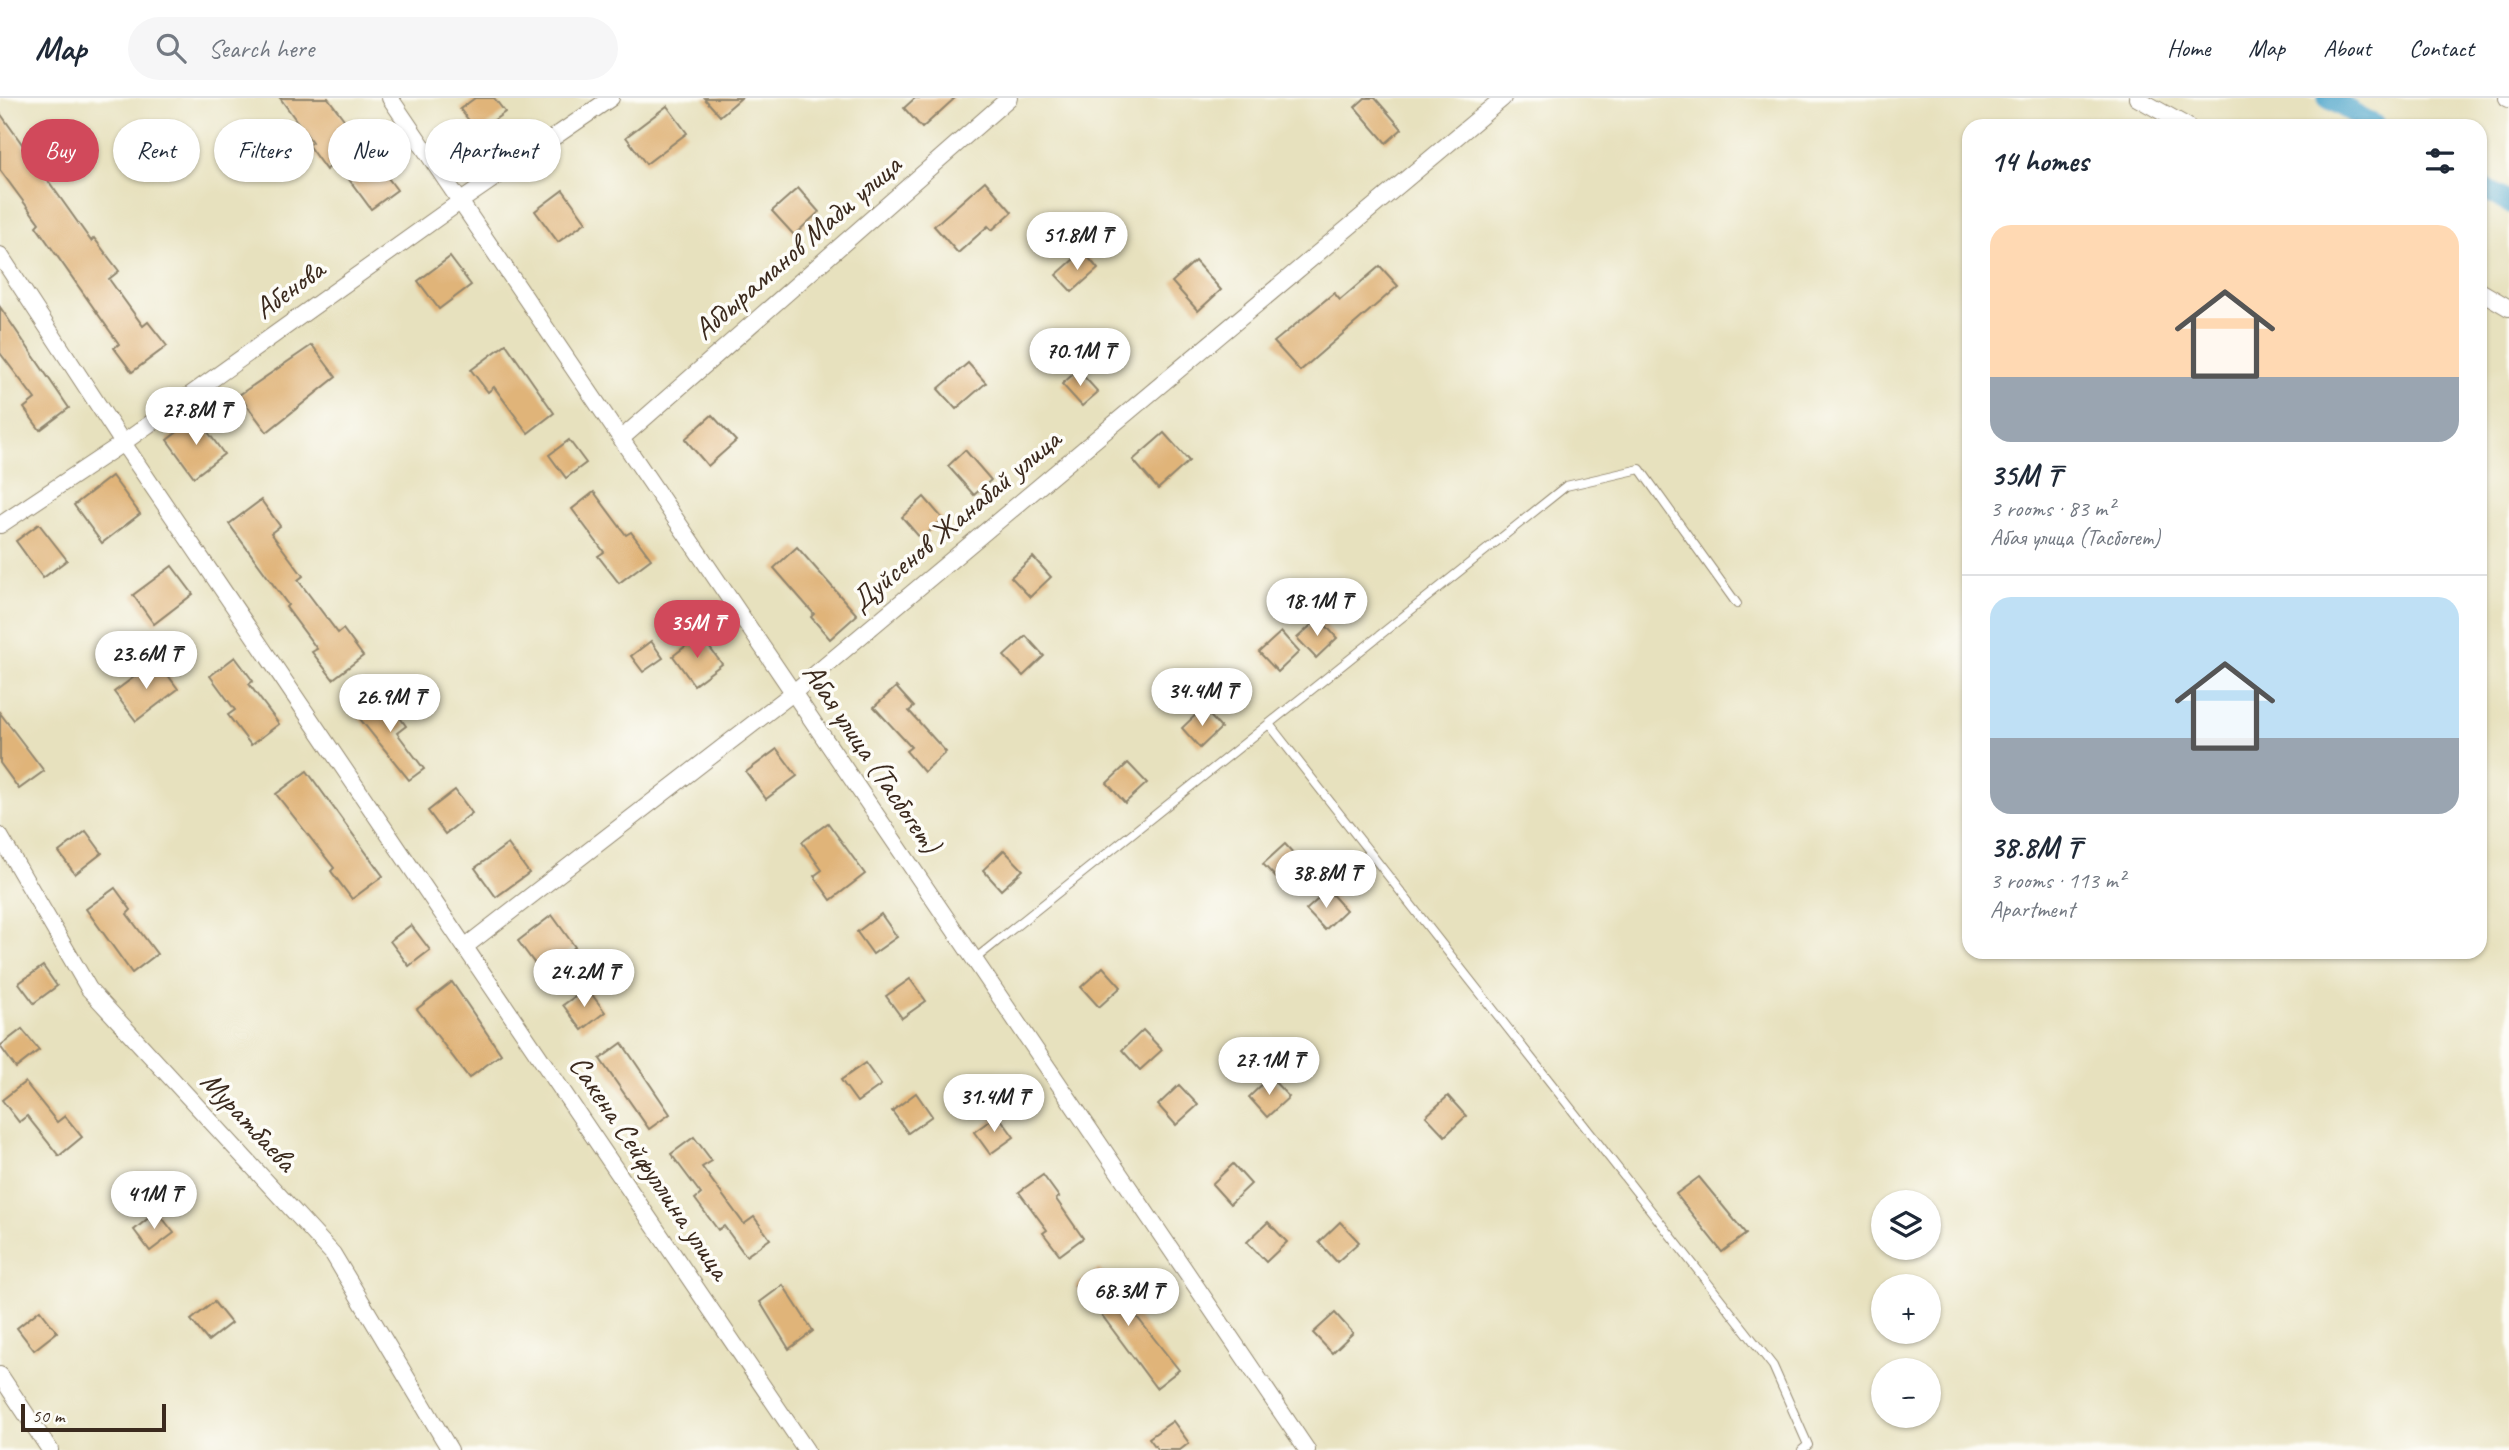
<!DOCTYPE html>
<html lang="en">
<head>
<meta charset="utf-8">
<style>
  :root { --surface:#fff; --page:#f6f6f7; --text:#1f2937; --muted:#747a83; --line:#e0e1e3; --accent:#d1495b }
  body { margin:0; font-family:Caveat,sans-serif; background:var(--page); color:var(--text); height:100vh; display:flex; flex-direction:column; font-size:26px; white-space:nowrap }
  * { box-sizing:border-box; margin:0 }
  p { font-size:23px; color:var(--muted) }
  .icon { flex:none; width:38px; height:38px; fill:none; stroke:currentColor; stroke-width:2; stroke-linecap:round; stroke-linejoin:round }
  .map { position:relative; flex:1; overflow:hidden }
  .panel { position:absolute; left:1962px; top:21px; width:525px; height:840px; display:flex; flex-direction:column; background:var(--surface); border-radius:21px; box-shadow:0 2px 5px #0004 }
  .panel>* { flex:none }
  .hud { position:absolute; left:21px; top:21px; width:665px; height:63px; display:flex; gap:14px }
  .fabs { position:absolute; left:1871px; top:1092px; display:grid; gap:14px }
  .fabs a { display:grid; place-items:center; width:70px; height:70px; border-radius:50%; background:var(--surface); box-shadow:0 2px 5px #0004; font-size:35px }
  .scale { position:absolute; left:21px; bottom:18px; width:145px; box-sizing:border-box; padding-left:7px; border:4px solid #3b2a1e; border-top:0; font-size:19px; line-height:24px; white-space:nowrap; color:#3b2a1e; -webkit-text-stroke:5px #fdfcf7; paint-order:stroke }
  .price { position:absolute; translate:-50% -60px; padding:0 16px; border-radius:24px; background:#fff; color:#222; font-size:23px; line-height:46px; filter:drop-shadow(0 2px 4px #0008) }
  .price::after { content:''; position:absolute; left:50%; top:42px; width:21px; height:16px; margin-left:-10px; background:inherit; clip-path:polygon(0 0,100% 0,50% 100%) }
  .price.on { background:var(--accent); color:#fff }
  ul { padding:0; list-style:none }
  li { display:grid; align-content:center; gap:14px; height:371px; padding:0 28px }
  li+li { border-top:2px solid var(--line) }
  li span { display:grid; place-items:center; height:217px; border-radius:21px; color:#555 }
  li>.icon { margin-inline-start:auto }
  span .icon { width:126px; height:126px; fill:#fffc; stroke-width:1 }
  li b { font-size:30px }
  h2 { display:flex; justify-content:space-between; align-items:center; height:84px; padding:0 28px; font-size:30px }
  .pill { padding:0 24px; border-radius:32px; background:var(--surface); box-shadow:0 2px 5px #0004; font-size:24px; line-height:63px }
  .pill.on { background:var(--accent); color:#fff }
  header { display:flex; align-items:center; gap:42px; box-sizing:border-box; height:98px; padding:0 35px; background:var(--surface); border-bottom:2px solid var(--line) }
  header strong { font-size:33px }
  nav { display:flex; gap:38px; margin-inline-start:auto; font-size:24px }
  .search { width:490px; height:63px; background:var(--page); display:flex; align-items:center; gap:18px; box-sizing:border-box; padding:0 24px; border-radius:38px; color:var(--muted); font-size:26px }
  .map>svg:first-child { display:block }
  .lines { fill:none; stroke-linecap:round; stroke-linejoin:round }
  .canal { stroke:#4fa6cb; stroke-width:21 }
  .building { fill:#e0b479 }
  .service-casing { stroke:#91866e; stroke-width:10 }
  .minor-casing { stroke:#91866e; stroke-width:18 }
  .service { stroke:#fff; stroke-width:8 }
  .minor { stroke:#fff; stroke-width:16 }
  .labels { text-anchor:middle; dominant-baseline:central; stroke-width:7; stroke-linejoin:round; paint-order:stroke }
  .street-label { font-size:30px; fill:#3b2a1e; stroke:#fdfcf7 }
</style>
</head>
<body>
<header>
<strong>Map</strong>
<div class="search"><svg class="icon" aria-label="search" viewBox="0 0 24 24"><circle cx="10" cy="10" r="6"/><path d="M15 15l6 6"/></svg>Search here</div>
<nav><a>Home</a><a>Map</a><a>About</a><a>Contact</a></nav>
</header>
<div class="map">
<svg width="2509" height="1352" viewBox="0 0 2509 1352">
  <rect width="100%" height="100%" fill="#fdfcf7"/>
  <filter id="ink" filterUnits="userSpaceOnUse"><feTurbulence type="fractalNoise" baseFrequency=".0143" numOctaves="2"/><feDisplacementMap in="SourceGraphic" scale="14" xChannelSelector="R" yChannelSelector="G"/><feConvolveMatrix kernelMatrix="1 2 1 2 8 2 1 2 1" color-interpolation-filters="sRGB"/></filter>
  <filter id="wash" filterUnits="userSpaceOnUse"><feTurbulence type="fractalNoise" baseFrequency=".00686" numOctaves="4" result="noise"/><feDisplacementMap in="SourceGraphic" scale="28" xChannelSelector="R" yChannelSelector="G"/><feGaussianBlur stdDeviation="1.57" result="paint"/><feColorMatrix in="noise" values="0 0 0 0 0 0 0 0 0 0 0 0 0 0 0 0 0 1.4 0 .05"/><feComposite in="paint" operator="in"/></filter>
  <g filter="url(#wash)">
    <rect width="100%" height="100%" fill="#e7e1be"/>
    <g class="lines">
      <g class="canal">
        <path d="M2328,0L2376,28"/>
        <path d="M2480,88L2509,105"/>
      </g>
    </g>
    <g id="blocks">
      <g class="building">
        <path d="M280,0H328L397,92L371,111L336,64L326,72L308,47L312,44Z"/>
        <path d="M475,0H494L505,14L478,34L460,11Z"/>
        <path d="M704,0H741L720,18Z"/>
        <path d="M915,0H955L922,30L904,10Z"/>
        <path d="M1365,0H1375L1402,31L1386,45L1355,9Z"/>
        <path d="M667,8L687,35L646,66L626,39Z"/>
        <path d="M0,15L91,143L94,140L119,173L109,181L143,228L148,224L167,248L132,274L114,250L119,246L36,128L39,125L0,72Z"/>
        <path d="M985,83L1012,114L992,132L988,128L958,155L934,128Z"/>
        <path d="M798,90L819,114L794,137L772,113Z"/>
        <path d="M563,92L586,124L558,144L535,113Z"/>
        <path d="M1083,153L1098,171L1072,194L1056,177Z"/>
        <path d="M450,159L471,187L439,211L418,183Z"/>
        <path d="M1195,163L1221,192L1198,213L1172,184Z"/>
        <path d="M1380,168L1398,188L1300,273L1274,244L1334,195L1340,202Z"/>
        <path d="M0,209L69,310L40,332L24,310L35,301L0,255Z"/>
        <path d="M506,246L554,315L528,335L494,289L488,294L471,272Z"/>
        <path d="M312,247L336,279L267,334L239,297Z"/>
        <path d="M968,265L986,285L956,311L938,291Z"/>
        <path d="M1078,272L1098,294L1082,308L1062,286Z"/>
        <path d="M712,317L736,343L708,368L685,341Z"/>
        <path d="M197,319L224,356L194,379L167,342Z"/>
        <path d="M1164,335L1189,363L1158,391L1133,362Z"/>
        <path d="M569,342L586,365L566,380L549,357Z"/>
        <path d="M965,352L991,382L974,397L948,368Z"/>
        <path d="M112,378L140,416L102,445L74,407Z"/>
        <path d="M594,394L626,437L631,434L651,461L619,485L598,458L604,454L572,411Z"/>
        <path d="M924,399L943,421L921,441L902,419Z"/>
        <path d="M261,402L280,428L271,435L303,478L298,482L338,535L343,531L363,558L333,581L312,554L317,551L286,509L288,507L229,426Z"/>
        <path d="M39,426L67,462L43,480L16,443Z"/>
        <path d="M797,449L857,517L830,541L811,519L814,516L774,470Z"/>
        <path d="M1033,459L1051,479L1030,499L1011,479Z"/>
        <path d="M172,468L193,496L154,526L133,497Z"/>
        <path d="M1319,520L1337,540L1316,560L1297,540Z"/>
        <path d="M1281,534L1299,554L1278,574L1259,554Z"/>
        <path d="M700,537L722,566L694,587L673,558Z"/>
        <path d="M1026,538L1044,558L1023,578L1004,558Z"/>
        <path d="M651,543L663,560L643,574L631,558Z"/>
        <path d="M235,559L253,583L249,586L279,626L251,647L228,617L235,612L210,578Z"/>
        <path d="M157,562L178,591L136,623L114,594Z"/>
        <path d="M896,589L914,609L909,613L946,654L924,674L906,653L911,649L874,609Z"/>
        <path d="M383,596L406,628L397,635L424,671L409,682L356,616Z"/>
        <path d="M1203,610L1221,630L1200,650L1182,630Z"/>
        <path d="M0,615L44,673L19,691L0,665Z"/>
        <path d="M777,651L797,678L766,701L746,674Z"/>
        <path d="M1128,665L1147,685L1125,705L1107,685Z"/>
        <path d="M307,673L383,778L352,801L331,773L334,770L276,696Z"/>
        <path d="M455,692L472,715L445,736L428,713Z"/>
        <path d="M828,725L865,776L831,802L814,778L822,772L802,744Z"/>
        <path d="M86,733L102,755L75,776L59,754Z"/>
        <path d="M508,746L529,775L496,799L475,770Z"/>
        <path d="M1285,746L1303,766L1282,786L1263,766Z"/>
        <path d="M1004,752L1023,772L1001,792L983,772Z"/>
        <path d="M115,790L131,812L127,816L157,856L132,875L86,811Z"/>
        <path d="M1328,792L1346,812L1325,832L1306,812Z"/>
        <path d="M881,816L897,839L873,856L857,834Z"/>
        <path d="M552,817L575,849L541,874L518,843Z"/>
        <path d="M411,827L430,852L409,868L390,843Z"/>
        <path d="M43,868L57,888L34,905L19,885Z"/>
        <path d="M1103,869L1121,889L1099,909L1081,889Z"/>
        <path d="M910,881L926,903L902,920L886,898Z"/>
        <path d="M452,884L501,956L469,980L417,911Z"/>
        <path d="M587,890L605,914L582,932L563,907Z"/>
        <path d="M22,931L39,952L16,970L0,948Z"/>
        <path d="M1143,932L1162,952L1140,972L1122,952Z"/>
        <path d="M622,945L670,1016L649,1031L600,961Z"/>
        <path d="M865,965L881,987L857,1004L841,982Z"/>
        <path d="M1270,979L1289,999L1267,1019L1249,999Z"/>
        <path d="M25,984L57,1024L65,1018L82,1039L59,1058L27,1018L19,1024L2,1002Z"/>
        <path d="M1179,987L1198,1007L1176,1027L1158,1007Z"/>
        <path d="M916,995L932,1018L908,1035L892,1013Z"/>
        <path d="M1448,998L1466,1018L1445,1038L1426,1018Z"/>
        <path d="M998,1017L1014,1039L990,1056L974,1034Z"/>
        <path d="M694,1039L712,1063L702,1069L744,1126L754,1119L770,1141L746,1158L724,1128L718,1132L695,1101L701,1096L671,1056Z"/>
        <path d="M1233,1066L1251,1086L1230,1106L1212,1086Z"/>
        <path d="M1043,1077L1059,1099L1056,1101L1083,1140L1060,1157L1043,1135L1047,1132L1019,1094Z"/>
        <path d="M1699,1079L1746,1136L1722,1154L1676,1096Z"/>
        <path d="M157,1113L174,1135L150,1153L134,1132Z"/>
        <path d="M1268,1124L1287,1144L1266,1164L1247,1144Z"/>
        <path d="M1340,1124L1359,1144L1337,1164L1319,1144Z"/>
        <path d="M1099,1171L1179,1272L1156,1290L1095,1208L1091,1210L1075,1188Z"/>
        <path d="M783,1187L813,1233L789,1251L760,1204Z"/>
        <path d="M214,1204L231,1225L208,1243L191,1222Z"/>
        <path d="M40,1212L57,1234L34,1252L17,1230Z"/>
        <path d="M1335,1215L1353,1235L1332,1255L1313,1235Z"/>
        <path d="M1173,1323L1189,1345L1180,1352H1158L1149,1340Z"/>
      </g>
    </g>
  </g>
  <g filter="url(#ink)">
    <use href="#blocks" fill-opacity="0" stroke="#91866e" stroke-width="2"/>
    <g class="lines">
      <defs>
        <g id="service">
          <path d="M1269,626L1773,1268L1808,1347L1802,1352"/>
          <path d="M975,861L1566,388L1640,371L1737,506"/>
        </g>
        <g id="minor">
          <path d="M390,0L1307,1352"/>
          <path d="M2137,0L2187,28"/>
          <path d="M2507,0L2509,1"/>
          <path d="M0,157L123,345L806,1352"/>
          <path d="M2480,193L2509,210"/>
          <path d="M622,340L1009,0"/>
          <path d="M0,427L123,345L461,103L611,0"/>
          <path d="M0,738L89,891L333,1156L450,1352"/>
          <path d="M466,848L794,594L1503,0"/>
          <path d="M0,1277L50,1352"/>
        </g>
      </defs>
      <use href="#service" class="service-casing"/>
      <use href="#minor" class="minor-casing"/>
      <use href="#service" class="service"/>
      <use href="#minor" class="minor"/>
    </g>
  </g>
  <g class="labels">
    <g class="street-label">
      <text transform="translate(797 149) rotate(-41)">Абдыраманов Мади улица</text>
      <text transform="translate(289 191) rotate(-36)">Абенова</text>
      <text transform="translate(955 422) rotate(-40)">Дуйсенов Жанабай улица</text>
      <text transform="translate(872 660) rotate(56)">Абая улица (Тасбогет)</text>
      <text transform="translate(249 1023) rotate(47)">Муратбаева</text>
      <text transform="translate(650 1069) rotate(56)">Сакена Сейфуллина улица</text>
    </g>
  </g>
</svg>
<div class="fabs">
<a><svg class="icon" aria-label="layers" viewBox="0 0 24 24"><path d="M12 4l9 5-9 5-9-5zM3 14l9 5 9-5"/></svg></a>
<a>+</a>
<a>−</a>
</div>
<div class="scale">50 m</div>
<b class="price" style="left:1077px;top:174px">51.8M ₸</b>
<b class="price" style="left:1080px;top:290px">70.1M ₸</b>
<b class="price" style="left:196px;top:349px">27.8M ₸</b>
<b class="price" style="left:1317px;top:540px">18.1M ₸</b>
<b class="price on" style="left:697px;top:562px">35M ₸</b>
<b class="price" style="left:146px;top:593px">23.6M ₸</b>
<b class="price" style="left:1202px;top:630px">34.4M ₸</b>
<b class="price" style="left:390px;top:636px">26.9M ₸</b>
<b class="price" style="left:1326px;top:812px">38.8M ₸</b>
<b class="price" style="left:584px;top:911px">24.2M ₸</b>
<b class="price" style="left:1269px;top:999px">27.1M ₸</b>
<b class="price" style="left:994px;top:1036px">31.4M ₸</b>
<b class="price" style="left:154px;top:1133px">41M ₸</b>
<b class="price" style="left:1128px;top:1230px">68.3M ₸</b>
<div class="hud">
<a class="pill on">Buy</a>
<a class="pill">Rent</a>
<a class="pill">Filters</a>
<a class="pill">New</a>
<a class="pill">Apartment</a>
</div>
<section class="panel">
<h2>14 homes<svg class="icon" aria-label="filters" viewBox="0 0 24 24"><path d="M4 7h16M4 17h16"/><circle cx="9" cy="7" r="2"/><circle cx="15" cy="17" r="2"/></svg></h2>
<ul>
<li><span style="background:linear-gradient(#ffd9b3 70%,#9aa5b1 0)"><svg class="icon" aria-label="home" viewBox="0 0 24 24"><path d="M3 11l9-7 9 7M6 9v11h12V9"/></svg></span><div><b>35M ₸</b><p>3 rooms · 83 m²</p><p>Абая улица (Тасбогет)</p></div></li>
<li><span style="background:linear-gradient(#bfe0f5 65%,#9aa5b1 0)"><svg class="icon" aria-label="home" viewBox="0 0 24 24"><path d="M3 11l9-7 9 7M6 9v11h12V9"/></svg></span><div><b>38.8M ₸</b><p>3 rooms · 113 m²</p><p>Apartment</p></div></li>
</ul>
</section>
</div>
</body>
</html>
